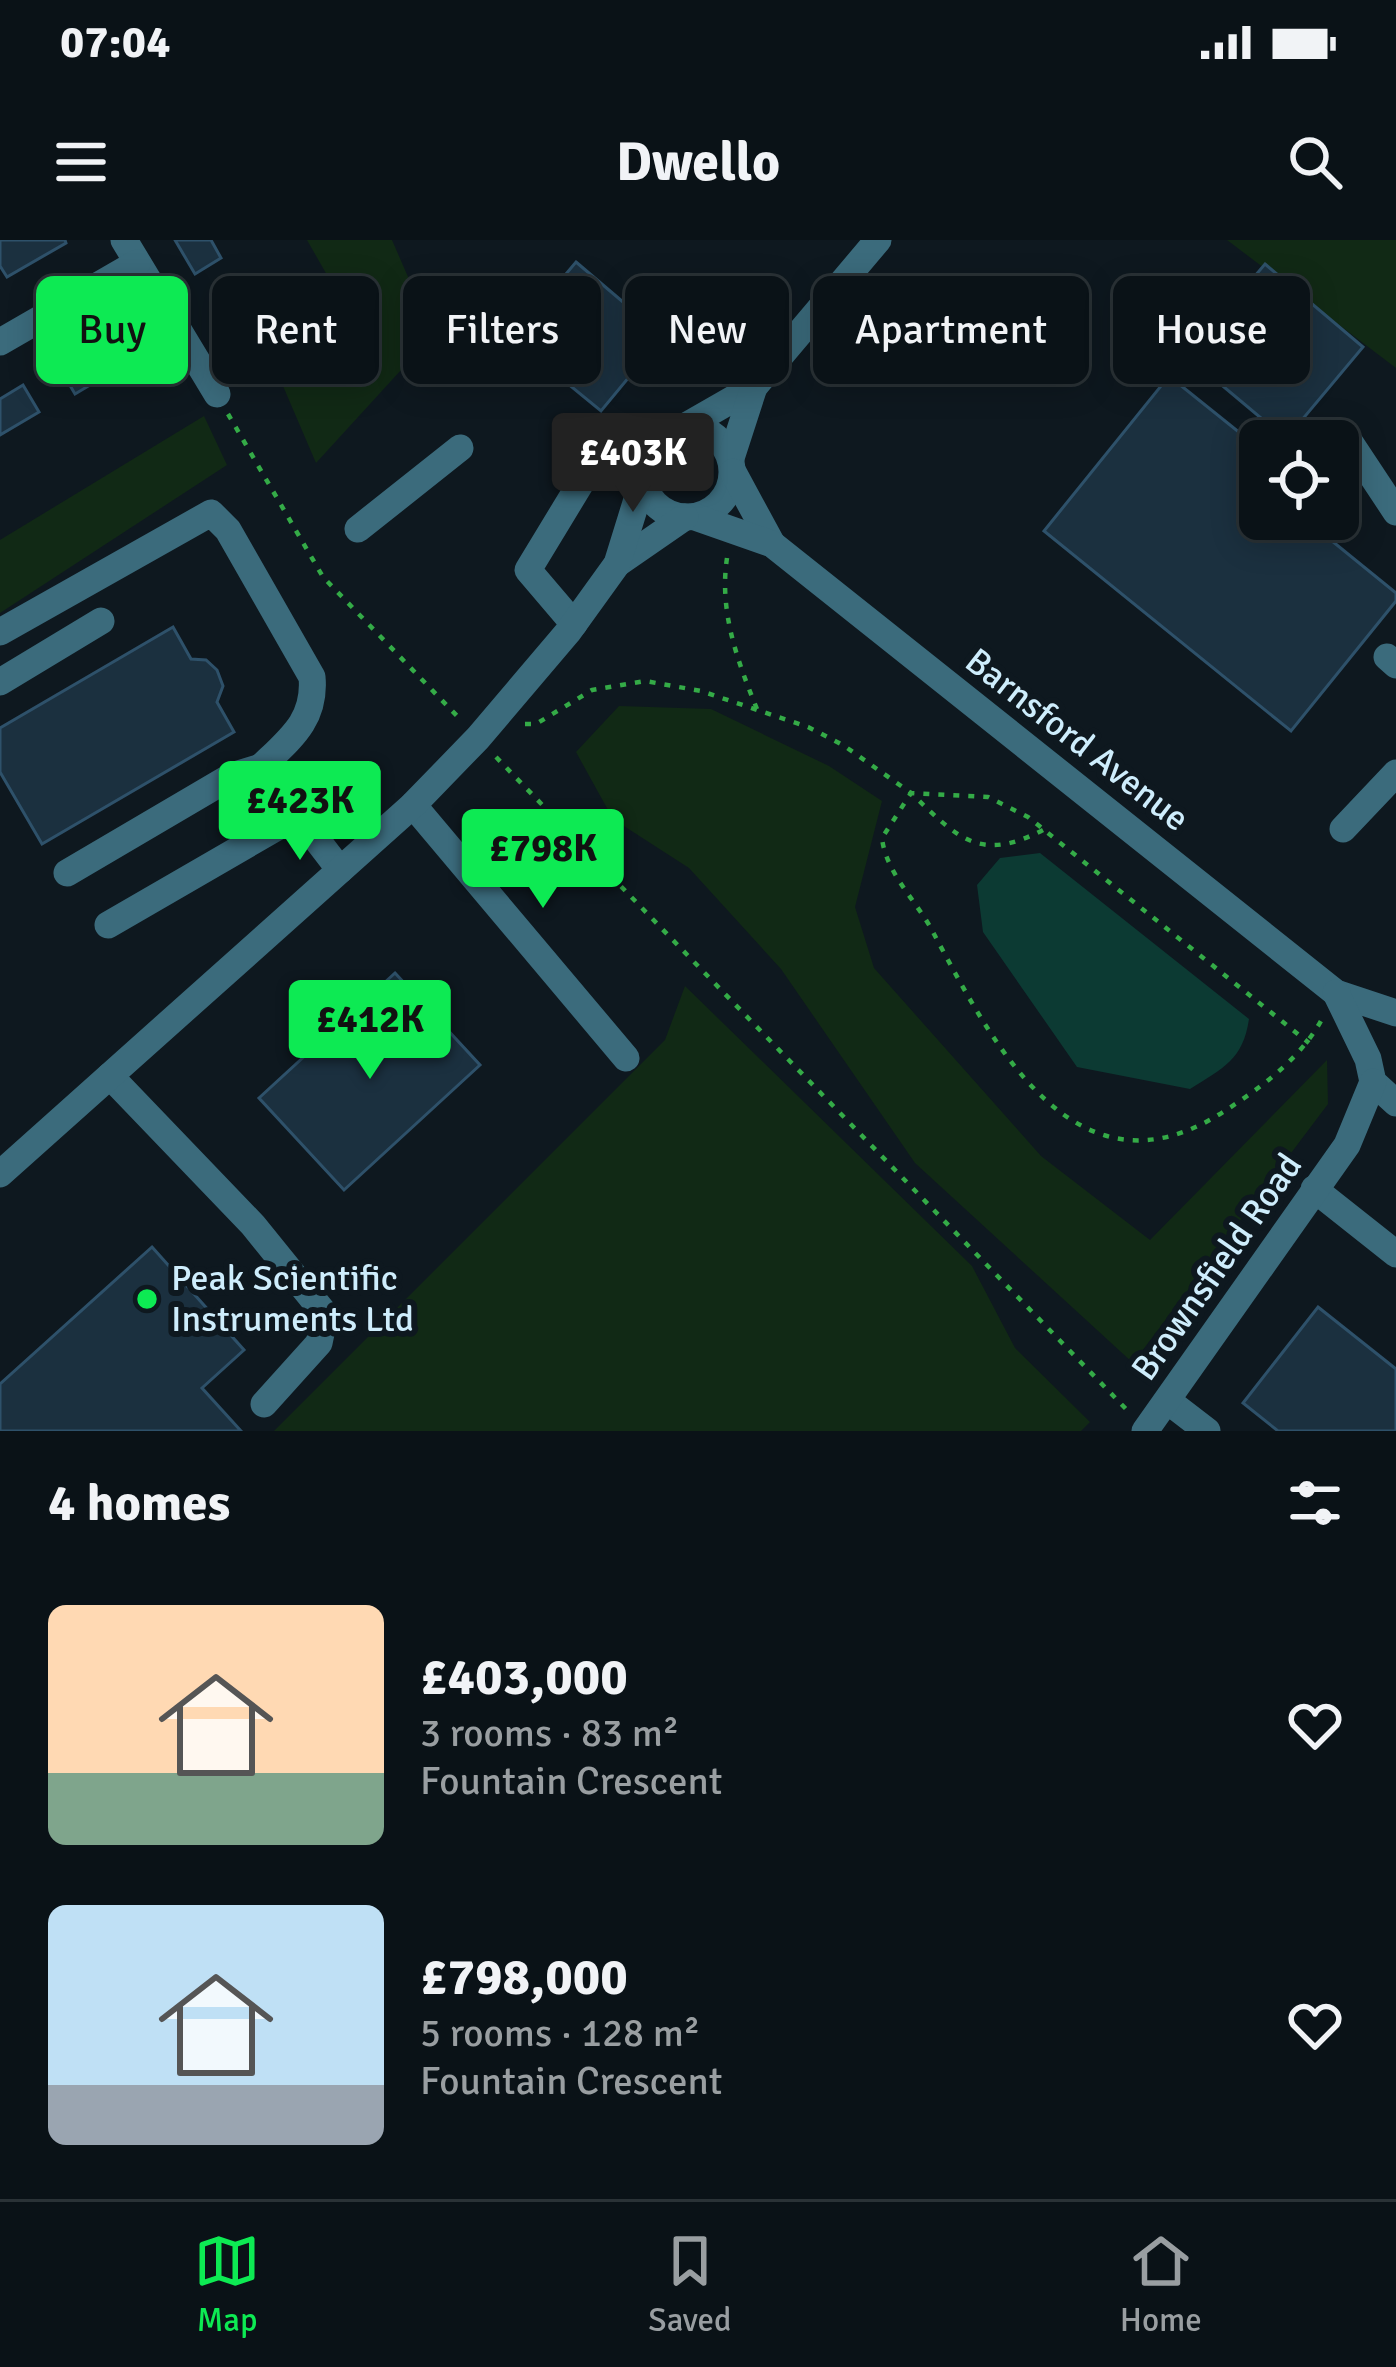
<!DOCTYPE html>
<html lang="en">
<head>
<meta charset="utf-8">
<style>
  :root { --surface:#0a1217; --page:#182024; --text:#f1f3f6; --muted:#999ea1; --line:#2a3236; --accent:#0dea53 }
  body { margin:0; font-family:Signika,sans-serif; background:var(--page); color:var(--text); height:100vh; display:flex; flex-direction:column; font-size:45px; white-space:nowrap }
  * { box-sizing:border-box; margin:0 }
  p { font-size:39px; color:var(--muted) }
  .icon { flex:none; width:66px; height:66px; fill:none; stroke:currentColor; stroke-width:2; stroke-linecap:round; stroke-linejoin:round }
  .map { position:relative; height:1191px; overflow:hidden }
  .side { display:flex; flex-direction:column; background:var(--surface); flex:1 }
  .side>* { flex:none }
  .banner { position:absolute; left:36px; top:36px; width:1326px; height:108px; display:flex; gap:24px }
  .fabs { position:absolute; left:1239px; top:180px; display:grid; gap:24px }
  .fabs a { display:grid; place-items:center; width:120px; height:120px; border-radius:18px; background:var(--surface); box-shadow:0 6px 30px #0003,0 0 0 3px var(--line); font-size:60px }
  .price { position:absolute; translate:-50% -102px; padding:0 27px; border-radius:12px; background:var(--accent); color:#111; font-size:39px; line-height:78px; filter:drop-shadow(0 3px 6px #0008) }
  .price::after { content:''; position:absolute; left:50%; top:72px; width:36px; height:27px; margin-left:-18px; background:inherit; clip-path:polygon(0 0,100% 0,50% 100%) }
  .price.selected { background:#222; color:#fff }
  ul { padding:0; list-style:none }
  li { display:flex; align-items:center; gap:36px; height:300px; padding:0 48px }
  li span { display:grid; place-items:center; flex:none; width:336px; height:240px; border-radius:18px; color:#555 }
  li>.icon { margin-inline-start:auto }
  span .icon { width:144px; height:144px; fill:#fffc; stroke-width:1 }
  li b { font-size:51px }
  h2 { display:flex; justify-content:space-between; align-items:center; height:144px; padding:0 48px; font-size:51px }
  .chip { padding:0 42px; border-radius:18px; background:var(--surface); box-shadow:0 6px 30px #0003,0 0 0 3px var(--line); font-size:42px; line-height:108px }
  .chip.selected { background:var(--accent); color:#111 }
  .status { display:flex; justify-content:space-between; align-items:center; height:84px; padding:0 60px; background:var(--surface); direction:ltr }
  .status svg { height:33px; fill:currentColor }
  header { display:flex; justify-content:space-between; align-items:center; height:156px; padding:0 48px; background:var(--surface); font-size:54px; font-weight:800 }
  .dock { display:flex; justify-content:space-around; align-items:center; height:168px; border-top:3px solid var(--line); background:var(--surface); font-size:33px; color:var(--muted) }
  .dock a { display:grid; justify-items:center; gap:6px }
  .dock .selected { color:var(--accent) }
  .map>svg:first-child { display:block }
  .green { fill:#112915 }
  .water { fill:#0c3a33 }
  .building { fill:#1b303f; stroke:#2e516a; stroke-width:3 }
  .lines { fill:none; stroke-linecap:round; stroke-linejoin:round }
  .path { stroke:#34ab47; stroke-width:4.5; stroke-dasharray:6 9; stroke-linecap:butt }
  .minor { stroke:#3b6b7c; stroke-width:27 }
  .poi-dot { fill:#0dea53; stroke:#0e181f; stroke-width:4.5 }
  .labels { text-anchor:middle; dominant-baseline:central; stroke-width:12; stroke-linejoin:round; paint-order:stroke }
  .street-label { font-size:36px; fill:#ceedfc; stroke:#0e181f }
  .poi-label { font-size:36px; fill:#ceedfc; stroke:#0e181f; text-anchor:start }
</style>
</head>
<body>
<div class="status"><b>07:04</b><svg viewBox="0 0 49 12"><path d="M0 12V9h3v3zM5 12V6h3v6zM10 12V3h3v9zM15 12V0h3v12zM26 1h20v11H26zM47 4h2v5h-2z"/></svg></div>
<header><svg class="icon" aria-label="menu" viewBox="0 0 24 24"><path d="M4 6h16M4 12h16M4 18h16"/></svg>Dwello<svg class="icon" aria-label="search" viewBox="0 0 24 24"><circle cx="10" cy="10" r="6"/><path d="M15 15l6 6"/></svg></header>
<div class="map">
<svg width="1396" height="1191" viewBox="0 0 1396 1191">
  <rect width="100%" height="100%" fill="#0e181f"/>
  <g class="green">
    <path d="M307,0H392L415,53L412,118L316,223L277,132L355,84Z"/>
    <path d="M1227,0H1396V128Z"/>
    <path d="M204,176L227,225L0,373V300Z"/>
    <path d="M619,466L711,469L829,526L882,561L855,667L874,728L1041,916L1150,1000L1327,820L1328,864L1133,1123L915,923L781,729L689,628L613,579L576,512Z"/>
    <path d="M685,746L972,1026L1015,1108L1090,1182L1081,1191H274L665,800Z"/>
  </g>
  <path class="water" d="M1040,613L1249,779C1243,820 1223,828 1190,849L1077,827L983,692L977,645L1000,618Z"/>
  <g class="building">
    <path d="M0,0H65L66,3L7,37L0,26Z"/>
    <path d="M175,0H211L221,18L195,34Z"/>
    <path d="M576,22L663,96L601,171L512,98Z"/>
    <path d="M1265,24L1363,107L1286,199L1187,116Z"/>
    <path d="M244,57L273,107L245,124L216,74Z"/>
    <path d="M115,91L132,120L75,154L58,125Z"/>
    <path d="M1169,136L1260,209L1244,230L1260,243V279H1305L1396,353V361L1291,491L1044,291Z"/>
    <path d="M23,145L39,172L0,195V159Z"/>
    <path d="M173,387L191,419L206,420L217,430L223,446L217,462L234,492L42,604L0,532V488Z"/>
    <path d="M395,733L480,825L344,950L259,858Z"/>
    <path d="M152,1007L244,1110L202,1148L241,1191H0V1144Z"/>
    <path d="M1318,1067L1396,1129V1191H1278L1243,1163Z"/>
  </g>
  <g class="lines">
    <g class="path">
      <path d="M228,174L323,337L459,478"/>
      <path d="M727,318C719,371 737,420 757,469"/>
      <path d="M525,484H536L592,450L645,441L701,451L808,487L843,505L911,553L988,557L1028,577L1309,803"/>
      <path d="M496,517L1126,1169"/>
      <path d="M1043,590C979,623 958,598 911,553L882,598C886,634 918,662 934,694C992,802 1075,967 1223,872C1261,848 1301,818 1322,779"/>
    </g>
    <g class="minor">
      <path d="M124,0L217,154"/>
      <path d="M0,102L137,23"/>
      <path d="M686,186L754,147L878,0"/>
      <circle cx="687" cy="232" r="45"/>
      <path d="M1347,198L1396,272"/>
      <path d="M731,218L754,147"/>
      <path d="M733,232L772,304"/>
      <path d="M695,277L772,304L1336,753L1396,773"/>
      <path d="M358,289L460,208"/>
      <path d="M617,324L685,277"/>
      <path d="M574,384L528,330L582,241"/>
      <path d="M0,392L211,273L228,290L312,437C316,480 290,499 261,527L340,630"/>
      <path d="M1387,417L1396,425"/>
      <path d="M0,442L101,381"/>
      <path d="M413,565L626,818"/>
      <path d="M1343,589L1396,533"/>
      <path d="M67,633L232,536L261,527"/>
      <path d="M108,685L298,575"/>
      <path d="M1336,753L1368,819L1373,842L1396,863"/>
      <path d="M110,836L253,985L325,1074L319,1103L264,1164"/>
      <path d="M0,934L413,565L478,498L568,392L617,324L643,240"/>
      <path d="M1314,949L1396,1014"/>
      <path d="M1168,1161L1207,1191"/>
      <path d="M1145,1191L1347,905L1373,842"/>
    </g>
  </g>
  <circle class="poi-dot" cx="147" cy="1059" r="12"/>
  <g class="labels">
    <g class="street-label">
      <text transform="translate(1077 500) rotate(38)">Barnsford Avenue</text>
      <text transform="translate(1217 1027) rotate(-55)">Brownsfield Road</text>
    </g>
    <g class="poi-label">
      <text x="171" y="1038">Peak Scientific<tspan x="171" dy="41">Instruments Ltd</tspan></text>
    </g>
  </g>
</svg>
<div class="fabs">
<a><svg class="icon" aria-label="locate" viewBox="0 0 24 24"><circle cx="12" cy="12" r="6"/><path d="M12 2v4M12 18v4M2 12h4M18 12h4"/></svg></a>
</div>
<b class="price selected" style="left:633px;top:275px">£403K</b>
<b class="price" style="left:300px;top:623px">£423K</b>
<b class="price" style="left:543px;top:671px">£798K</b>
<b class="price" style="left:370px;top:842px">£412K</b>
<div class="banner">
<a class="chip selected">Buy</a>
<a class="chip">Rent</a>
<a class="chip">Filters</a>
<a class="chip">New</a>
<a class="chip">Apartment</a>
<a class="chip">House</a>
</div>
</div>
<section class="side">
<h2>4 homes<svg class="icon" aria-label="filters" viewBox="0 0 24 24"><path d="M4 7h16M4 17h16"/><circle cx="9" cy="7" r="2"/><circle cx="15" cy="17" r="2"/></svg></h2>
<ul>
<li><span style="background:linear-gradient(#ffd9b3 70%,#7fa58c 0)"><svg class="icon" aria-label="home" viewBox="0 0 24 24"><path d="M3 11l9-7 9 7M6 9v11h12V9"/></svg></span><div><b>£403,000</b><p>3 rooms · 83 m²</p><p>Fountain Crescent</p></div><svg class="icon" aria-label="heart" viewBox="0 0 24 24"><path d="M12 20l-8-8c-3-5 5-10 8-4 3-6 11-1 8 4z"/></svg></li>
<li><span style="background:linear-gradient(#bfe0f5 75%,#9aa5b1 0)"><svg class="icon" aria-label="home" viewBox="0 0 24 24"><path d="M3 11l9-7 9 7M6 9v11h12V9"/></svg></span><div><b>£798,000</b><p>5 rooms · 128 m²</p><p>Fountain Crescent</p></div><svg class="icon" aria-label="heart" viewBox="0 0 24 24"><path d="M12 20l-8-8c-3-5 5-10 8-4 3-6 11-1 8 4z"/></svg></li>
</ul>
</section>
<nav class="dock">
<a class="selected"><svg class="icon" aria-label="map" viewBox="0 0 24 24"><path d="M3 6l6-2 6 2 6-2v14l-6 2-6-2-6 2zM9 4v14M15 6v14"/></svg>Map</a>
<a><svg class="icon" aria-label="saved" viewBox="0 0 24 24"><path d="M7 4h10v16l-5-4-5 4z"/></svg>Saved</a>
<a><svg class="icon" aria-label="home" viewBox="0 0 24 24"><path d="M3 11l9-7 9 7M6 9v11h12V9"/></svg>Home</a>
</nav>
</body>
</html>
